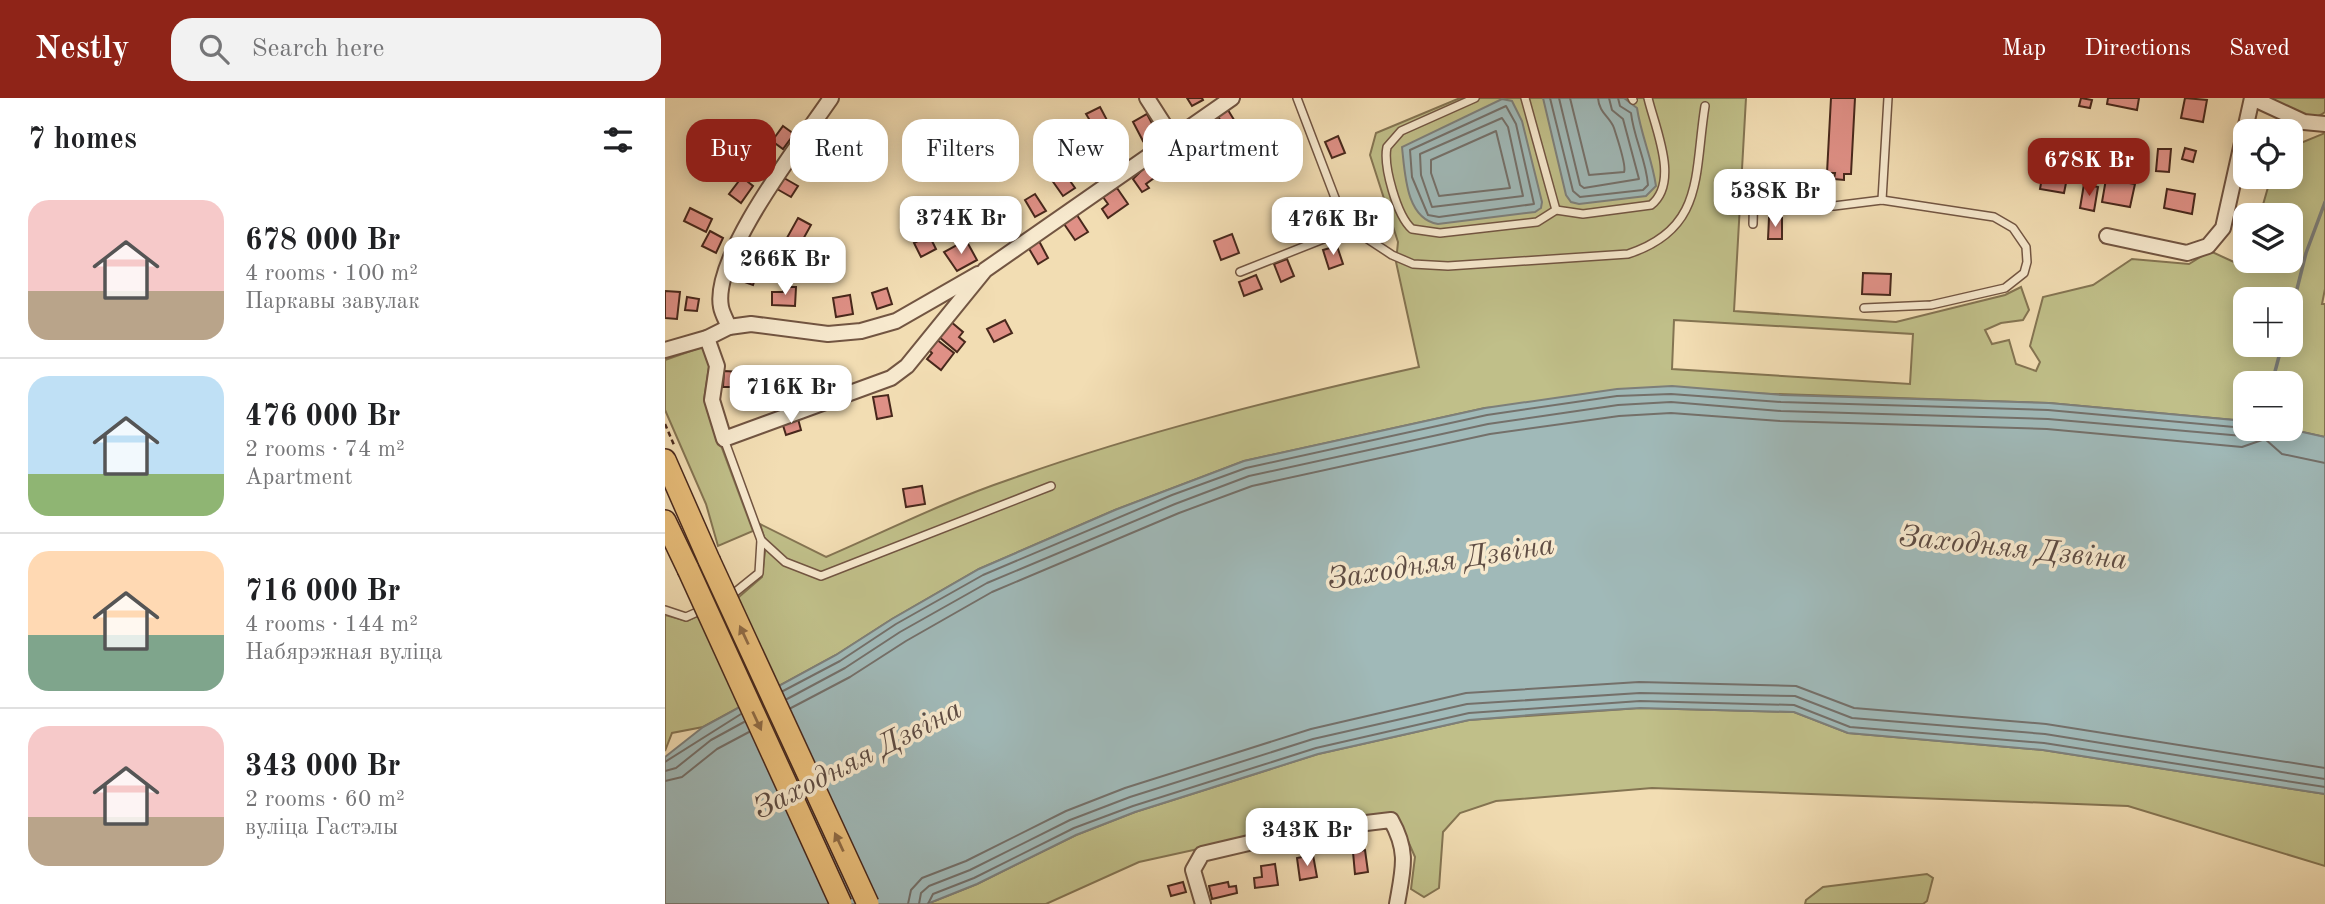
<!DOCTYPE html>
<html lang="en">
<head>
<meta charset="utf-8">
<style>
  :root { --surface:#fff; --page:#f2f2f2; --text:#202124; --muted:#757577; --line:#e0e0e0; --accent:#8f2418 }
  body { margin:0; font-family:"Old Standard TT",serif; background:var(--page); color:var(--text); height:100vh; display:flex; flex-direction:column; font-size:26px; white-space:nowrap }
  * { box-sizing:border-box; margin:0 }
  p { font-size:23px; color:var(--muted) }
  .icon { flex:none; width:38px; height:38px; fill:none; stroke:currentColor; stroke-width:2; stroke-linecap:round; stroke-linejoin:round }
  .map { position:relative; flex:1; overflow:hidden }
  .drawer { display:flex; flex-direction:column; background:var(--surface); width:665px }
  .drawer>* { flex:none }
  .banner { position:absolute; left:21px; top:21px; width:665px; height:63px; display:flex; gap:14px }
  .buttons { position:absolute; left:1568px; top:21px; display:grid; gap:14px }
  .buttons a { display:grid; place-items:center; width:70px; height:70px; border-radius:14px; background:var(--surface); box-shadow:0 4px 18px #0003; font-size:35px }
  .price { position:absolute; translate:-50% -60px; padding:0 16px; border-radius:14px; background:#fff; color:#222; font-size:23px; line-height:46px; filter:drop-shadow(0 2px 4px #0008) }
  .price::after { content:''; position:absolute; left:50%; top:42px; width:21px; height:16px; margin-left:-10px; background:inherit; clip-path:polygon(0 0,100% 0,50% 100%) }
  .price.selected { background:var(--accent); color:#fff }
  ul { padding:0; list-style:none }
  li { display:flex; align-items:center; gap:21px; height:175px; padding:0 28px }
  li+li { border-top:2px solid var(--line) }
  li span { display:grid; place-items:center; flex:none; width:196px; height:140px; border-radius:21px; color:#555 }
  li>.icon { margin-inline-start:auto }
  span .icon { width:84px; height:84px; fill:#fffc; stroke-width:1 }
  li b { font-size:30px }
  h2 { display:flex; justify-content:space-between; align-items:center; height:84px; padding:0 28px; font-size:30px }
  .tag { padding:0 24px; border-radius:21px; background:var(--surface); box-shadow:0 4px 18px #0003; font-size:24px; line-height:63px }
  .tag.selected { background:var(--accent); color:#fff }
  header { display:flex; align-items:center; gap:42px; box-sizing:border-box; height:98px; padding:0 35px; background:var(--accent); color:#fff }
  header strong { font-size:33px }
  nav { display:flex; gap:38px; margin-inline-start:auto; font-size:24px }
  .search { width:490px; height:63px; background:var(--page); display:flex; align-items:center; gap:18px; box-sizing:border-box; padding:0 24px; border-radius:21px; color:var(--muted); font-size:26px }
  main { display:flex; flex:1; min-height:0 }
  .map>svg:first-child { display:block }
  .green { fill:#c0bf89; stroke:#847452; stroke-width:2; fill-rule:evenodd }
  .water { fill:#a0b9b8; stroke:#7d7f7a; stroke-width:2 }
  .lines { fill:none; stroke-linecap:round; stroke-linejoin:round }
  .shore { stroke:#74706a; stroke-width:2 }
  .stream { stroke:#7d7f7a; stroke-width:3.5 }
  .building { fill:#df9086; stroke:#48281c; stroke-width:2 }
  .lane-casing { stroke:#725542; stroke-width:10 }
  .street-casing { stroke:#725542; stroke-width:18 }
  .primary-casing { stroke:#48281c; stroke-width:24 }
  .path { stroke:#48281c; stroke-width:2.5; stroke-dasharray:5 3.5; stroke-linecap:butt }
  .lane { stroke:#f7e9ce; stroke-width:7 }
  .street { stroke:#f7e9ce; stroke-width:14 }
  .primary { stroke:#e9be7a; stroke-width:21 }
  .primary-bridge-casing { stroke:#48281c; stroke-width:24; stroke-linecap:butt }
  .primary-bridge { stroke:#e9be7a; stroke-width:21 }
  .oneway { fill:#906c46 }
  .labels { text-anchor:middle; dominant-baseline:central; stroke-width:7; stroke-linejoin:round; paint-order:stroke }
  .water-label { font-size:30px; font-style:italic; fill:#5e4c43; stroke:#f7e9ce }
</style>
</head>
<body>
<header>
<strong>Nestly</strong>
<div class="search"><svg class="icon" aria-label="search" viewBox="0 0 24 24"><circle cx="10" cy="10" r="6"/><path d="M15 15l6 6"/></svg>Search here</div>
<nav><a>Map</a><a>Directions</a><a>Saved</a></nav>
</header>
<main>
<section class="drawer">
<h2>7 homes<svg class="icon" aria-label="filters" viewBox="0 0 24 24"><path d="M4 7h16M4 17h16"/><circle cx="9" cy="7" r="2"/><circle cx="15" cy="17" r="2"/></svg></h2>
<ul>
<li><span style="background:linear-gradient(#f6c9c9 65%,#b9a48a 0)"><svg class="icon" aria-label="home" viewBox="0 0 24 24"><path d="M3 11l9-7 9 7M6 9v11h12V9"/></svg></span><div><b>678 000 Br</b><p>4 rooms · 100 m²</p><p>Паркавы завулак</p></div></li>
<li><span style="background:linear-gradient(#bfe0f5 70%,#8fb573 0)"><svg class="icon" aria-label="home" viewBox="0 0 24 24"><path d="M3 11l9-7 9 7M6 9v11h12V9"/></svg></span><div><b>476 000 Br</b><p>2 rooms · 74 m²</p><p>Apartment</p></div></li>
<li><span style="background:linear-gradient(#ffd9b3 60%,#7fa58c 0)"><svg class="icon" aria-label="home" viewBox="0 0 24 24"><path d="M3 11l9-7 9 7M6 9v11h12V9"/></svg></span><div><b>716 000 Br</b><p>4 rooms · 144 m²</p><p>Набярэжная вуліца</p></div></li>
<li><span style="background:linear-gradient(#f6c9c9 65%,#b9a48a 0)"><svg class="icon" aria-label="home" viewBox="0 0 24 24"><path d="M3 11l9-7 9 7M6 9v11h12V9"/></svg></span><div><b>343 000 Br</b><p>2 rooms · 60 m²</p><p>вуліца Гастэлы</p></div></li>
</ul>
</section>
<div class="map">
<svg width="1660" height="806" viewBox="0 0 1660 806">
  <rect width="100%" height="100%" fill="#f2ddb3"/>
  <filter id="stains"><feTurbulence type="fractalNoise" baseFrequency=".00286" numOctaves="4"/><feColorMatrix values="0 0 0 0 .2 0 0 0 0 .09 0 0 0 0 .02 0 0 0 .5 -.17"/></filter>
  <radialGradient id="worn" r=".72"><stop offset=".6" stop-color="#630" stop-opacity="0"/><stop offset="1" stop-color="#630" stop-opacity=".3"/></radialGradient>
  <g class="green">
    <path d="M795,0H1081L1069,213L1231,224L1340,197L1356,189L1364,212L1358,222L1336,225L1320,232L1327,246L1344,242L1351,266L1371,273L1375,264L1365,248L1378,199L1428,187L1467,161L1524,166L1545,153L1571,165L1580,156V163H1626V117H1595L1606,79H1626V49L1660,35V191L1657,206H1660V339L1624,331L1626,285H1580V323L1384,305L1079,295L820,310L579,363L450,412L314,471L227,521L171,557L38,629L7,635L0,653V517L22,523L74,499L97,479L101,445L95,426L161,459C221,433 281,403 343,382C477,334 615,300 754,269L731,164L733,144L705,57L711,35ZM1580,201H1626V247H1580ZM1009,222L1248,236L1245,286L1007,271Z"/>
    <path d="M1598,0H1660V14C1643,29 1615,8 1598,0Z"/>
    <path d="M37,249L45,262L39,302L88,433L53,448L41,406L0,312V262Z"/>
    <path d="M975,610L1129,614L1183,635L1378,652L1660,696V768L1463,708L987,690L831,703L795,715L778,734L774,790L759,799L746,791L750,759L733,720L688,717L474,764L381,806H262L312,786L411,737L470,714L653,656L804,622Z"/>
    <path d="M1262,776L1268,780L1262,803L1258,806H1140L1141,802L1158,789Z"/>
  </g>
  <g class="water">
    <path d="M959,0L972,10C976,37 987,60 991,88L981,98L914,106L906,104L901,97L878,0Z"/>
    <path d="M837,1L847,3L857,23L877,104L876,110L870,114L773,126C741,121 740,76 737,49Z"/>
    <path d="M1007,288L1117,297L1384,305L1580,323V331H1624L1660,339V696L1378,652L1183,635L1129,614L975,610L878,616L804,622L653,656L470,714L411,737L312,786L262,806H0V659L38,629L171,557L227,521L314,471L450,412L579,363L820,310L952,291Z"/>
  </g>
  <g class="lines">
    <g class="shore">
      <path d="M885,0L908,93L915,99L978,92L983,87C981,61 969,41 966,15L955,8L953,0"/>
      <path d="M894,0L915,87L919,90L974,81L958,21L947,12L944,0"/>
      <path d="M905,0L924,77L959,74C962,68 952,40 949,30C945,19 934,15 933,0"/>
      <path d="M841,8L851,26L869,106L774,119L763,117L747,79L745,52Z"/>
      <path d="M837,20L843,29L858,98L767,109L756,77L755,56Z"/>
      <path d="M831,33L845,90L774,98L766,75V62Z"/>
      <path d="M118,593L175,563L231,526L318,477L507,397L581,370L822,317L952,298L1006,296L1116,304L1383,312L1580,330"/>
      <path d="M122,601L180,570L235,534L322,485L510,406L584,378L823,326L953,307L1006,304L1116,313L1383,321L1578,338L1593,331"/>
      <path d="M126,610L185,579L241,543L327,494L514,415L587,388L825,336L954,318L1006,315L1115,323L1382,331L1577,349L1600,341L1617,356L1660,365"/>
      <path d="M0,664L76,616"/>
      <path d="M0,673L11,670L46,642L79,624"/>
      <path d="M0,683L17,679L52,651L84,634"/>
      <path d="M243,806L246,792L257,780L301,763L401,713L460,690L646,631L801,595L974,584L1131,588L1189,610L1381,626L1660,670"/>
      <path d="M254,806L256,795L264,788L305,772L405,722L465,699L648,641L802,606L975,595L1130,598L1187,620L1380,636L1660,681"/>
      <path d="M263,806L268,796L309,780L409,730L468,708L651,650L804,615L975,603L1129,607L1185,629L1379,645L1660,689"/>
    </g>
    <g class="stream">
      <path d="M1626,215L1641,155L1660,104"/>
      <path d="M1607,285L1617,247"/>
    </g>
  </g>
  <g class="building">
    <path d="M522,0H537L538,2L527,8Z"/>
    <path d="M1166,0H1190L1186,76H1179V82L1169,81L1170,75H1162Z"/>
    <path d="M1416,0L1427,2L1425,10L1414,8Z"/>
    <path d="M1443,0H1474L1472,12L1442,6Z"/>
    <path d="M1520,0L1542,2L1538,24L1516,20Z"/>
    <path d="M435,9L443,24L430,31L421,16Z"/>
    <path d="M563,12L574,30L562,36L553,18Z"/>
    <path d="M482,16L492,35L478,43L468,24Z"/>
    <path d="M118,28L129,36L118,51L107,43Z"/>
    <path d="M150,34L162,44L150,59L138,50Z"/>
    <path d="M673,38L680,55L667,60L660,44Z"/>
    <path d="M434,47L447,68L432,77L419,57Z"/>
    <path d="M507,50L518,66L509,72L511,76L507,79L494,60Z"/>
    <path d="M1520,50L1531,53L1528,64L1517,61Z"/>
    <path d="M1493,51H1506L1504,74L1491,73Z"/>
    <path d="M1464,54L1482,58L1480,69L1462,65Z"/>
    <path d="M480,69L489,80L481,86L484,90L477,94L468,81Z"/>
    <path d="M396,70L410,90L398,98L384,78Z"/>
    <path d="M1378,74L1402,80L1399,95L1375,91Z"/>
    <path d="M77,79L88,88L76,105L64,96Z"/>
    <path d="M119,80L133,88L126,99L112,91Z"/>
    <path d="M1441,81L1470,86L1465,109L1437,104Z"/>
    <path d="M1419,86L1433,89L1429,113L1415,110Z"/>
    <path d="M452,90L463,106L443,120L437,111L443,106L438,99Z"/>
    <path d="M1502,91L1530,96L1527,116L1499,110Z"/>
    <path d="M370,96L381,113L370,119L360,102Z"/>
    <path d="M633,101L641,116L631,121L624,106Z"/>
    <path d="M25,110L47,121L41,134L19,123Z"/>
    <path d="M410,114L423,134L410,142L397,123Z"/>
    <path d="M341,115L352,132L343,139L331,121Z"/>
    <path d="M133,120L146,127L131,154L118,147Z"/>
    <path d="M1104,120H1117V141H1103Z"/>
    <path d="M45,133L58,140L51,155L37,148Z"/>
    <path d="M567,136L574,155L556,162L549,143Z"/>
    <path d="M264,137L271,151L256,159L249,145Z"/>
    <path d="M301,142L312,162L292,173L279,154Z"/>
    <path d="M374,143L383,160L373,166L363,149Z"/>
    <path d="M80,147L99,154L88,187L68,180Z"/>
    <path d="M672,148L678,166L664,171L658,152Z"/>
    <path d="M622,161L629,178L616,184L609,166Z"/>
    <path d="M1198,175L1226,176L1225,197L1197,196Z"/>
    <path d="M591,177L597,191L579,198L574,184Z"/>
    <path d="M119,189H131L130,208L107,207V194H118Z"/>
    <path d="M222,190L227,206L212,211L207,195Z"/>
    <path d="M0,193L15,194L12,221L0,220Z"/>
    <path d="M185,197L188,216L171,219L168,200Z"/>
    <path d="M22,199L34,201L32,213L20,212Z"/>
    <path d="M340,222L347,235L329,244L322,231Z"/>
    <path d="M285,223L298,234L294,239L300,244L292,254L273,238Z"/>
    <path d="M271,241L289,255L276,272L262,261L267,255L263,251Z"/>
    <path d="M59,273L77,274L76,289H58Z"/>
    <path d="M223,297L227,318L212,321L208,299Z"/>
    <path d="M132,317L136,332L121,337L116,321Z"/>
    <path d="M257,388L260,406L241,409L238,391Z"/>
    <path d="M700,752L703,774L690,776L688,754Z"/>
    <path d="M648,757L652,779L635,782L632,760Z"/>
    <path d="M610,766L613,787L590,790L589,780L597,779L596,768Z"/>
    <path d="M518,784L521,794L506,798L503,788Z"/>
    <path d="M563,784L564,789L571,788L572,795L547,801L544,788Z"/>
  </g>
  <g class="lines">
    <defs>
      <g id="lane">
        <path d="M810,0L736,33L722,49C718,68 732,118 747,131L775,135L872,124L891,112L918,116L986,107C1015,84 990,30 983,0"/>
        <path d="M860,0L891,112"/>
        <path d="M967,0L968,2"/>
        <path d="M1217,102L1223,0"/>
        <path d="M1088,108H1169L1217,102L1329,119L1348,130L1361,149L1362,164L1359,175L1340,190L1266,207L1199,210"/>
        <path d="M680,126L727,157L748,166L783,168L963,156C1040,131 1029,76 1040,8"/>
        <path d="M1088,126L1089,88"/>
        <path d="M575,174L671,136L680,126L632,0"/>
        <path d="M59,341L96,442L94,475L63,500"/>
        <path d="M96,442L120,464L156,478L386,388"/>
        <path d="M0,512L21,519L39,511"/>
      </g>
      <g id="street">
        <path d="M482,0L507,39"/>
        <path d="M1587,0L1639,24L1660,26"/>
        <path d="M1442,138L1522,155L1543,148L1558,130L1587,0"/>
        <path d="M64,229C61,222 57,215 56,209C46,159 137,43 166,0"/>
        <path d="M42,240L52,268L47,302L59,341L226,280L242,268L320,172L567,0"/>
        <path d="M0,252L42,240L64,229L86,226L163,236L196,233L231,223L313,176"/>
        <path d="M538,806L528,772L537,756L635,733L726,722C744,754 738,771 732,806"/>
      </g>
      <g id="primary">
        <path d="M0,362L44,462"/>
        <path d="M0,423L23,471"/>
      </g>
    </defs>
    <use href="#lane" class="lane-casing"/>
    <use href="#street" class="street-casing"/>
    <use href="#primary" class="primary-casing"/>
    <path class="path" d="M0,326L9,347"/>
    <use href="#lane" class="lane"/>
    <use href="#street" class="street"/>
    <use href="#primary" class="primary"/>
    <defs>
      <g id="primary-bridge">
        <path d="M44,462L203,806"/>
        <path d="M23,471L176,806"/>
      </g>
    </defs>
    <use href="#primary-bridge" class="primary-bridge-casing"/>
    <use href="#primary-bridge" class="primary-bridge"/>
  </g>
  <defs><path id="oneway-solid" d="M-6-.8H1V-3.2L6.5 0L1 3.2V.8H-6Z" transform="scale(1.75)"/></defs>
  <g class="oneway">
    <use href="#oneway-solid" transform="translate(79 537) rotate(-115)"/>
    <use href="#oneway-solid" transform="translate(92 623) rotate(65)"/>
    <use href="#oneway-solid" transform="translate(174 744) rotate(-115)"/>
  </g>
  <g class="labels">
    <g class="water-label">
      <text transform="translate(1348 451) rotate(6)">Заходняя Дзвіна</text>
      <text transform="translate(776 465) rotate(-9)">Заходняя Дзвіна</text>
      <text transform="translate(193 662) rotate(-27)">Заходняя Дзвіна</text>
    </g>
  </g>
  <rect width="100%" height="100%" filter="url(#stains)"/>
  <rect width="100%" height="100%" fill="url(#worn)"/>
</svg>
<div class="buttons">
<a><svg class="icon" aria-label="locate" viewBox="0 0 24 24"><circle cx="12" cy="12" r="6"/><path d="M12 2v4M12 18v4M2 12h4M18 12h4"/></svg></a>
<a><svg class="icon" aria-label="layers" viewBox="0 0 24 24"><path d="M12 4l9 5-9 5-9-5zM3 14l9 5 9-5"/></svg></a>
<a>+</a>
<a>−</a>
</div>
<b class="price selected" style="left:1424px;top:100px">678K Br</b>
<b class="price" style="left:1110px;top:131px">538K Br</b>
<b class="price" style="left:296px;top:158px">374K Br</b>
<b class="price" style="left:668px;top:159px">476K Br</b>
<b class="price" style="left:120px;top:199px">266K Br</b>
<b class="price" style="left:126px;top:327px">716K Br</b>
<b class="price" style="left:642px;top:770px">343K Br</b>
<div class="banner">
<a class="tag selected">Buy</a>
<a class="tag">Rent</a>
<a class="tag">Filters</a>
<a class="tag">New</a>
<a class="tag">Apartment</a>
</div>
</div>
</main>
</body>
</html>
